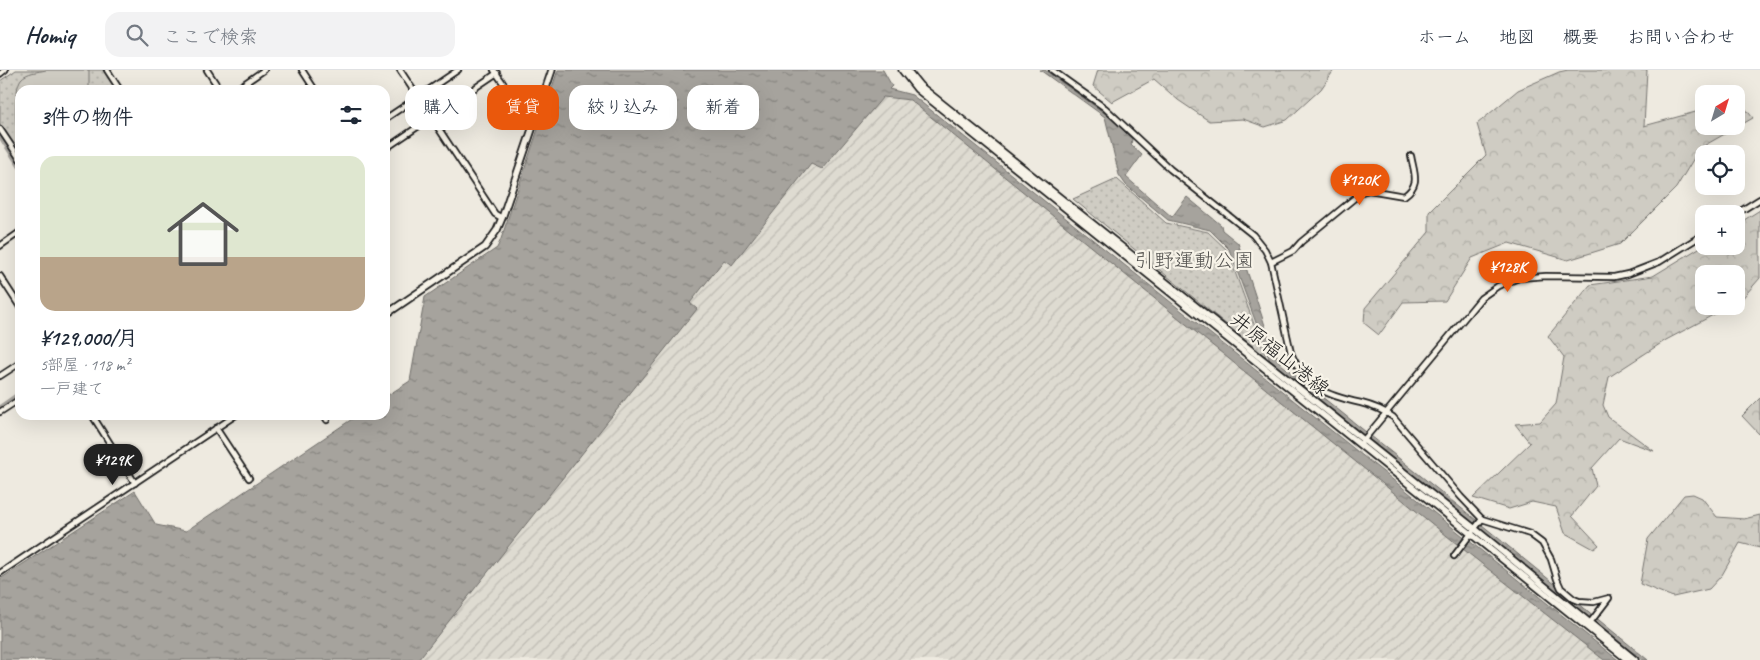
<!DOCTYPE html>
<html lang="ja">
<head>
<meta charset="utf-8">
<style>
  :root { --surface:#fff; --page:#f2f2f3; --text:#1f2937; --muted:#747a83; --line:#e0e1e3; --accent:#ea580c }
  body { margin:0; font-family:Caveat,"Klee One",sans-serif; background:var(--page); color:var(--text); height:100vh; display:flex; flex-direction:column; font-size:19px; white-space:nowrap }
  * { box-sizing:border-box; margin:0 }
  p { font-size:16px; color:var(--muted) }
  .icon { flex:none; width:28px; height:28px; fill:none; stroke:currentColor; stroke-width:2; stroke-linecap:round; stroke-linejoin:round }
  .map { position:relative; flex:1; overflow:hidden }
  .details { position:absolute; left:15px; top:15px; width:375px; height:335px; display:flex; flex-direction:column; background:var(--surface); border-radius:15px; box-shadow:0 5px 20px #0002 }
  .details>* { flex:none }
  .guide { position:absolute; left:405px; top:15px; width:475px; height:45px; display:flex; gap:10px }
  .needle { width:32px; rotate:38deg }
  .buttons { position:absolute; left:1695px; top:15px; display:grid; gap:10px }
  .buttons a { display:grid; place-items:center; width:50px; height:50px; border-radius:10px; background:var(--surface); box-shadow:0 5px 20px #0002; font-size:25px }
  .price { position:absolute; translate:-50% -42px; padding:0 11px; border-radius:18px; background:var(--accent); color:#fff; font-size:16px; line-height:32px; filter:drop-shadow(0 1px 2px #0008) }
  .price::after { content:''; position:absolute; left:50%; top:30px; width:15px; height:11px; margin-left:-8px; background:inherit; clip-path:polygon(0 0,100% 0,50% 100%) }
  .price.selected { background:#222; color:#fff }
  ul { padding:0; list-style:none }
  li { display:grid; align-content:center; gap:10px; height:265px; padding:0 25px }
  li span { display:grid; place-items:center; height:155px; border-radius:15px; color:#555 }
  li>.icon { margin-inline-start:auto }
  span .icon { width:90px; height:90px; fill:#fffc; stroke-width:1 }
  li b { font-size:21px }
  h2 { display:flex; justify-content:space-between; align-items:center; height:60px; padding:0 25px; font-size:21px }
  .tag { padding:0 18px; border-radius:15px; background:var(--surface); box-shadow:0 5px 20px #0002; font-size:18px; line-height:45px }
  .tag.selected { background:var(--accent); color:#fff }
  header { display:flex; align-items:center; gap:30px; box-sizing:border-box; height:70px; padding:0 25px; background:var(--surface); border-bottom:1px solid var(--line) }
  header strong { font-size:24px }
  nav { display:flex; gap:28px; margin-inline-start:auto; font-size:18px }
  .search { width:350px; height:45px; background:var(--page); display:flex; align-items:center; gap:12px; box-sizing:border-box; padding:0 18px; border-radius:15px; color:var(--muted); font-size:19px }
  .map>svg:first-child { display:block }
  .industrial { fill:url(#industrial-furrows) }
  .forest { fill:url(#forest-crowns); stroke:#767470 }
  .park { fill:url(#park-dots); stroke:#767470 }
  .pitch { fill:#cfccc3; stroke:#767470 }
  .water { fill:url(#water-ripples); stroke:#6f6d69 }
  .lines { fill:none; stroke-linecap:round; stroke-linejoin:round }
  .canal { stroke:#a6a39d; stroke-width:4.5 }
  .minor-casing { stroke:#1c1c1c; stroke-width:8 }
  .major-casing { stroke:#1c1c1c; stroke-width:9 }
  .minor { stroke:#f7f3e8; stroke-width:4.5 }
  .major { stroke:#f7f3e8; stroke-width:5.5 }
  .labels { text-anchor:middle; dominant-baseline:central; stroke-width:4.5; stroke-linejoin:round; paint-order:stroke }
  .park-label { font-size:20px; fill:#52514e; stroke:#f7f3e8 }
  .street-label { font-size:20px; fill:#1c1c1c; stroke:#f7f3e8 }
</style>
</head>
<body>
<header>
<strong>Homiq</strong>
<div class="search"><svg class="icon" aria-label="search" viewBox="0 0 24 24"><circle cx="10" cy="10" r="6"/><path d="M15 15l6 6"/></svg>ここで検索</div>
<nav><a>ホーム</a><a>地図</a><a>概要</a><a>お問い合わせ</a></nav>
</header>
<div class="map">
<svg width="1760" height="590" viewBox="0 0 1760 590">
  <defs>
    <pattern id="industrial-furrows" width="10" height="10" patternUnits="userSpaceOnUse" patternTransform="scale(1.25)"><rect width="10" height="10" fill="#dedbd1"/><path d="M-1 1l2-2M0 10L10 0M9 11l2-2" fill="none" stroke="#bebbb3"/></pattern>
    <pattern id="forest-crowns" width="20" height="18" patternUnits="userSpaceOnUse" patternTransform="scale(1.25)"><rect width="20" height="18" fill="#cfccc3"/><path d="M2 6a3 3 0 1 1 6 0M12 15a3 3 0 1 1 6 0" fill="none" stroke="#b1afa7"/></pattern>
    <pattern id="park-dots" width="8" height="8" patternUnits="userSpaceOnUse" patternTransform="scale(1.25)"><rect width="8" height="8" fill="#cfccc3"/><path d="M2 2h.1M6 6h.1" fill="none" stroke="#b1afa7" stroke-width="1.8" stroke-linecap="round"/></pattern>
    <pattern id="water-ripples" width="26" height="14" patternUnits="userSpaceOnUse" patternTransform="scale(1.25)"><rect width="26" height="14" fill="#a6a39d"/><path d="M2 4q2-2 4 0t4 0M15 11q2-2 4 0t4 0" fill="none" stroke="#86847f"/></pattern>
  </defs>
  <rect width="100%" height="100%" fill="#eeeae0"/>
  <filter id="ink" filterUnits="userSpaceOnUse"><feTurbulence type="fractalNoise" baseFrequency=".02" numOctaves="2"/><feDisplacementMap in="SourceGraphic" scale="10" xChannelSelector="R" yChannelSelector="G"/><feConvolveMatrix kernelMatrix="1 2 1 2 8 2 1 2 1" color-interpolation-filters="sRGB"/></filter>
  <g filter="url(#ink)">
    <path class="industrial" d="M883,27L910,30L1607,590H418L696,239L689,233L724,190L732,195L811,93L822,99Z"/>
    <g class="forest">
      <path d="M1098,0H1334L1321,19L1287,50L1265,57L1243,49L1209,51L1178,30L1154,9L1112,32L1093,16Z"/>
      <path d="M1568,0H1647L1644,56L1703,40L1704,56H1736V38H1745L1753,48L1700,78L1676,118L1620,174L1568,190L1509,173L1472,188L1445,231L1403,232L1379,265L1364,253L1365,238L1429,162V142L1486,85L1477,54L1518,20L1559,2Z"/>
      <path d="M1760,140V208L1740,231L1736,233V204H1704V236H1730L1666,270L1609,307L1603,335L1608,347L1654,381L1619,368L1592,398L1596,416L1572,446L1599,475L1594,479L1565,463L1556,437L1532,432L1509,439L1473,428L1530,373L1515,354L1540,352L1556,334L1564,287L1548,266L1590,215L1653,206L1704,175V176H1736V155Z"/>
      <path d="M1760,328V365L1742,346Z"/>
      <path d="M1693,424L1702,428L1717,447L1744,449L1760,445V478L1740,473L1722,505L1709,519L1673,527L1640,514L1648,469L1684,425Z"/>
    </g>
    <g class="park">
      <path d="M16,0H104L117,20H20V85L0,55V11Z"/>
      <path d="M1117,109L1166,153L1208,162L1227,180L1266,287L1073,129Z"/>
    </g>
    <path class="pitch" d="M46,0H89V20H20V71C14,61 14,18 21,9C27,2 38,2 46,0Z"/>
    <g class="water">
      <path d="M558,0H883L892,16L889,19L912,25L1618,590H1604L1468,483L910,30L883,27L822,99L811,94L732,195L724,190L690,233L697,239L418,590H0V509L135,421L156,455L186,461L358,345H385V327L410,311L425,227L497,178L501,169Z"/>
      <path d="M1040,0H1045L1114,50L1132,69L1131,75L1142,85L1126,107L1172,147L1187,127L1221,155L1222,160L1238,173L1270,271L1281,294L1476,450L1648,590H1642L1270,291L1229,179L1210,160L1168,150L1126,115L1119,105L1105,47Z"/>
    </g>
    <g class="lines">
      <g class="canal">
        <path d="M0,66L20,97"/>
        <path d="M0,337L20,323"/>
      </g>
      <defs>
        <g id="minor">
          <path d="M107,0L120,20"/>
          <path d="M207,0L220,20"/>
          <path d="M302,0L315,20"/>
          <path d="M400,0L495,144L502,148"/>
          <path d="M494,0L529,50L534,54"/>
          <path d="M1052,0L1105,38L1170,99L1253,165L1265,180L1271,192L1291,283C1306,318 1325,325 1361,333C1373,336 1383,340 1393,347L1461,427L1482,449L1530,464L1542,473L1551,489L1557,509L1561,518L1574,529L1579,531L1594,532L1609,528L1589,554"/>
          <path d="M0,4L5,0"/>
          <path d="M235,20L264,0"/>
          <path d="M385,49L458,0"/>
          <path d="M0,59L20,89"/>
          <path d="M385,79L497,3"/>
          <path d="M1736,144L1760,129"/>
          <path d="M0,176L20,162"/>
          <path d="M1271,192L1293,181L1301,172L1362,122L1369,120L1404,126C1421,114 1414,104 1411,86"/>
          <path d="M0,206L20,237"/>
          <path d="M0,306L20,293"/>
          <path d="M0,342L20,329"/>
          <path d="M92,345L135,413"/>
          <path d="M324,345L327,350"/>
          <path d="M216,358L249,408"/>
          <path d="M1362,372L1481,228L1498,216L1519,208L1546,206L1614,207L1628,204L1659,192L1704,164"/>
          <path d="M1454,486L1482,449"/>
          <path d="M0,503L236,345"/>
        </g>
        <g id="major">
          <path d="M902,0L917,19L1628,590"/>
          <path d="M907,0L920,16L1475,459L1635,590"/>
          <path d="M385,245L485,177L497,160L502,148L552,0"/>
        </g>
      </defs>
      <use href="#minor" class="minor-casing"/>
      <use href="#major" class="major-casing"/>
      <use href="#minor" class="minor"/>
      <use href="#major" class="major"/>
    </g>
  </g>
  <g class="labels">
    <g class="park-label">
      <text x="1194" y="190">引野運動公園</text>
    </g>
    <g class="street-label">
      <text transform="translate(1280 284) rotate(39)">井原福山港線</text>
    </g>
  </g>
</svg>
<div class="buttons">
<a><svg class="needle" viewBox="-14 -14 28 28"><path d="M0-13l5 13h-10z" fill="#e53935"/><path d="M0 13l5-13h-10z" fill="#747a83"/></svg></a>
<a><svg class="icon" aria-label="locate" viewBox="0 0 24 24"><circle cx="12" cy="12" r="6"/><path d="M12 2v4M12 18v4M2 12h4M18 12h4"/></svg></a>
<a>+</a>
<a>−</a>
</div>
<b class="price" style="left:1360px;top:136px">¥120K</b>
<b class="price" style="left:1508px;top:223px">¥128K</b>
<b class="price selected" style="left:113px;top:416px">¥129K</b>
<div class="guide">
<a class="tag">購入</a>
<a class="tag selected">賃貸</a>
<a class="tag">絞り込み</a>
<a class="tag">新着</a>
</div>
<section class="details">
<h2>3件の物件<svg class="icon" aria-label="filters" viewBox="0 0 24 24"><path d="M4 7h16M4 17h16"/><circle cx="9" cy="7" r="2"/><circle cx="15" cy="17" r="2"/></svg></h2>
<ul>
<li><span style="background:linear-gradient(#dfe7d0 65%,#b9a48a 0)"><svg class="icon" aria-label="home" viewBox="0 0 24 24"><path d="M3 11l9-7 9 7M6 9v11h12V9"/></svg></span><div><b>¥129,000/月</b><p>5部屋 · 118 m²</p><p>一戸建て</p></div></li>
</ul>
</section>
</div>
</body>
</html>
